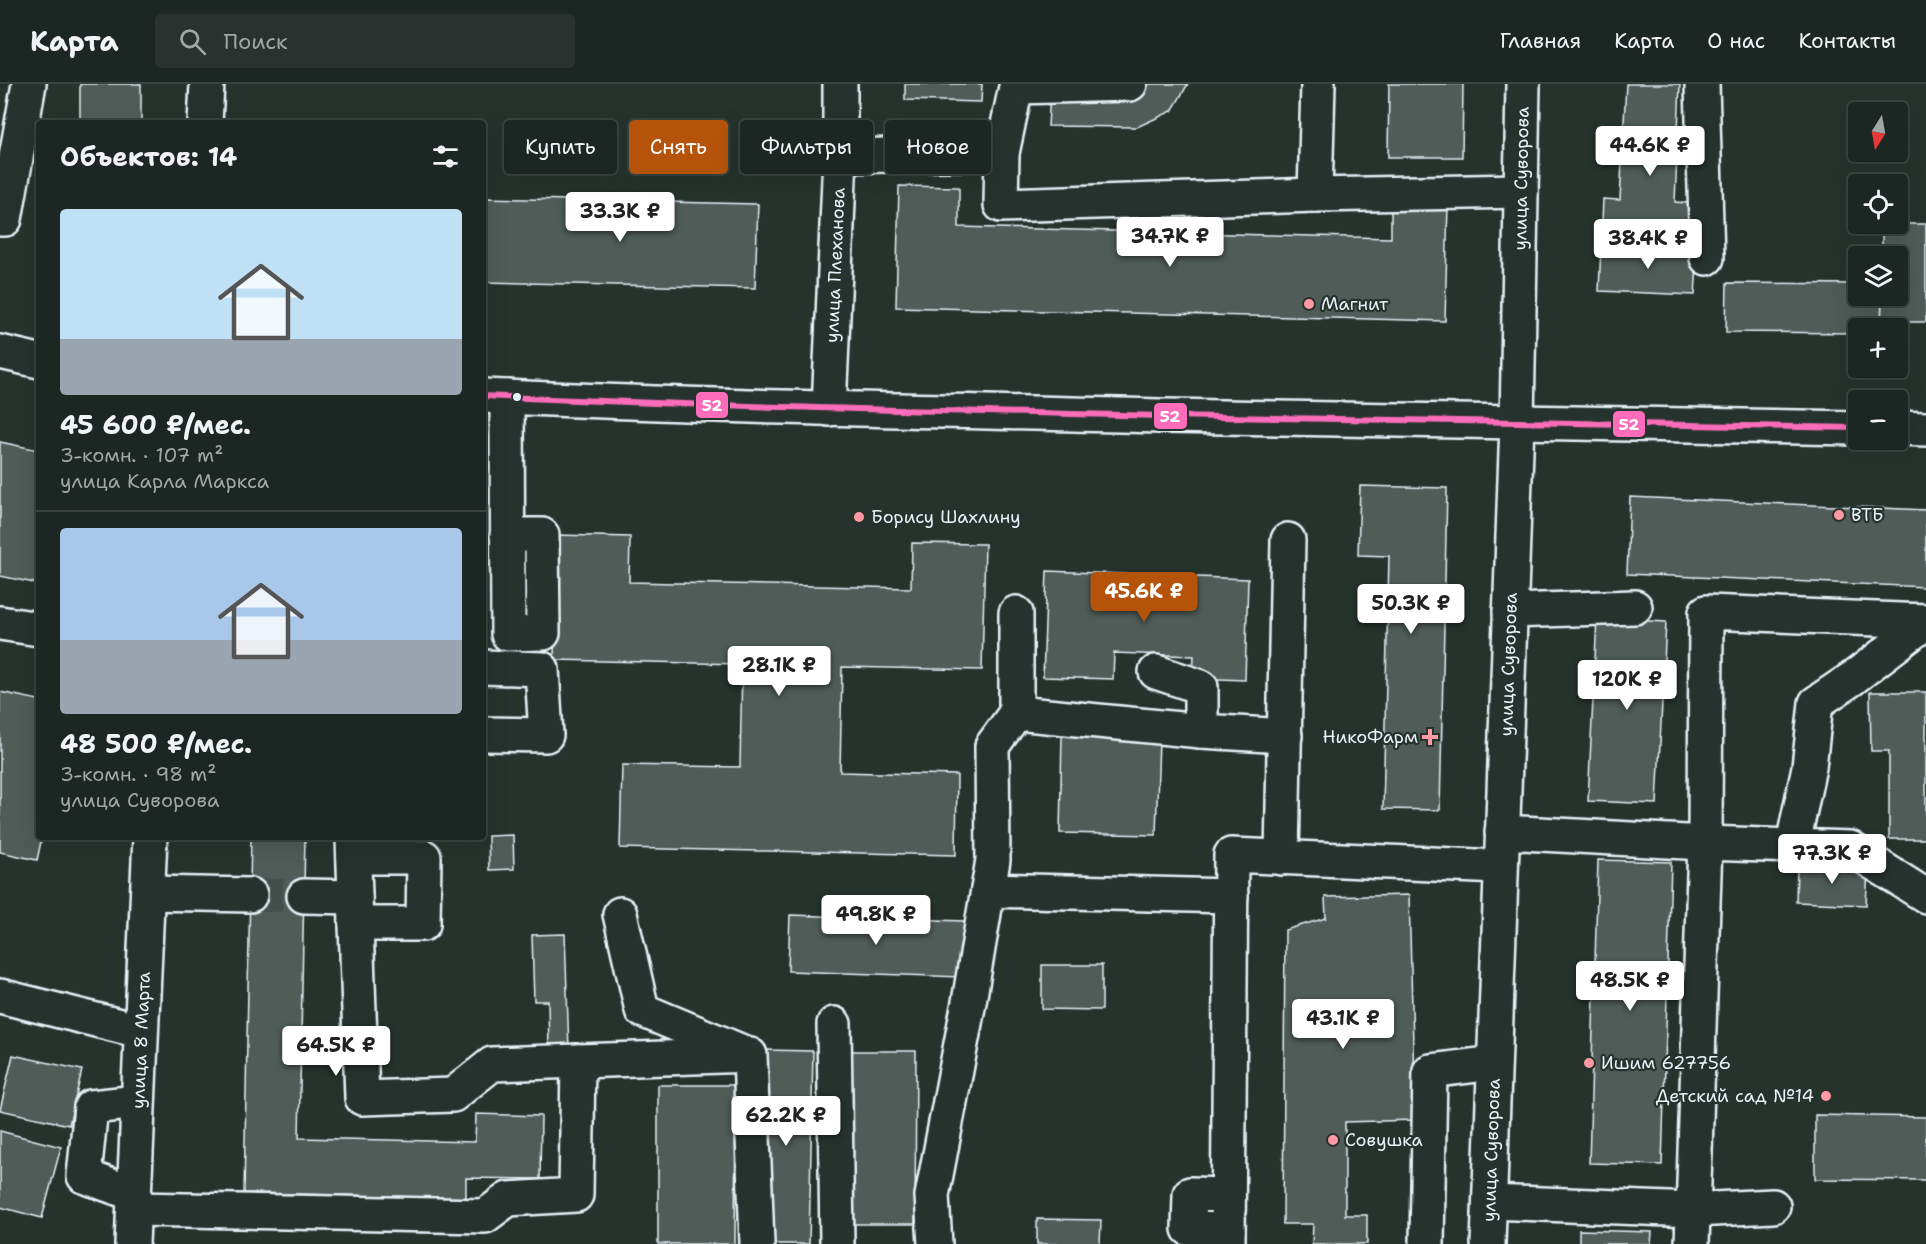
<!DOCTYPE html>
<html lang="ru">
<head>
<meta charset="utf-8">
<style>
  :root { --surface:#1c2622; --page:#29322f; --text:#f1f3f6; --muted:#a0a5a5; --line:#3a4340; --accent:#b45309 }
  body { margin:0; font-family:"Shantell Sans",sans-serif; background:var(--page); color:var(--text); height:100vh; display:flex; flex-direction:column; font-size:22px; white-space:nowrap }
  * { box-sizing:border-box; margin:0 }
  p { font-size:20px; color:var(--muted) }
  .icon { flex:none; width:33px; height:33px; fill:none; stroke:currentColor; stroke-width:2; stroke-linecap:round; stroke-linejoin:round }
  .map { position:relative; flex:1; overflow:hidden }
  .drawer { position:absolute; left:36px; top:36px; width:450px; height:720px; display:flex; flex-direction:column; background:var(--surface); border-radius:6px; box-shadow:0 6px 24px #0002,0 0 0 2px var(--line) }
  .drawer>* { flex:none }
  .hud { position:absolute; left:504px; top:36px; width:570px; height:54px; display:flex; gap:12px }
  .needle { width:39px; rotate:191deg }
  .buttons { position:absolute; left:1848px; top:18px; display:grid; gap:12px }
  .buttons a { display:grid; place-items:center; width:60px; height:60px; border-radius:6px; background:var(--surface); box-shadow:0 6px 24px #0002,0 0 0 2px var(--line); font-size:30px }
  .price { position:absolute; translate:-50% -51px; padding:0 14px; border-radius:6px; background:#fff; color:#222; font-size:20px; line-height:39px; filter:drop-shadow(0 2px 3px #0008) }
  .price::after { content:''; position:absolute; left:50%; top:36px; width:18px; height:14px; margin-left:-9px; background:inherit; clip-path:polygon(0 0,100% 0,50% 100%) }
  .price.selected { background:var(--accent); color:#fff }
  ul { padding:0; list-style:none }
  li { display:grid; align-content:center; gap:12px; height:318px; padding:0 24px }
  li+li { border-top:2px solid var(--line) }
  li span { display:grid; place-items:center; height:186px; border-radius:6px; color:#555 }
  li>.icon { margin-inline-start:auto }
  span .icon { width:108px; height:108px; fill:#fffc; stroke-width:1 }
  li b { font-size:26px }
  h2 { display:flex; justify-content:space-between; align-items:center; height:72px; padding:0 24px; font-size:26px }
  .tag { padding:0 21px; border-radius:6px; background:var(--surface); box-shadow:0 6px 24px #0002,0 0 0 2px var(--line); font-size:21px; line-height:54px }
  .tag.selected { background:var(--accent); color:#fff }
  header { display:flex; align-items:center; gap:36px; box-sizing:border-box; height:84px; padding:0 30px; background:var(--surface); border-bottom:2px solid var(--line) }
  header strong { font-size:28px }
  nav { display:flex; gap:33px; margin-inline-start:auto; font-size:21px }
  .search { width:420px; height:54px; background:var(--page); display:flex; align-items:center; gap:15px; box-sizing:border-box; padding:0 21px; border-radius:6px; color:var(--muted); font-size:22px }
  .map>svg:first-child { display:block }
  .building { fill:#505c59; stroke:#e8f1f8; stroke-width:1.5 }
  .lines { fill:none; stroke-linecap:round; stroke-linejoin:round }
  .minor-tunnel { stroke:#43504b; stroke-width:33; stroke-dasharray:33 16; stroke-linecap:butt }
  .minor-casing { stroke:#e8f1f8; stroke-width:38 }
  .major-casing { stroke:#e8f1f8; stroke-width:38 }
  .minor { stroke:#26332d; stroke-width:33 }
  .major { stroke:#26332d; stroke-width:33 }
  .bus-1-casing { stroke:#26332d; stroke-width:10 }
  .bus-1 { stroke:#fb6dba; stroke-width:6 }
  .poi-dot { fill:#ff9aa2; stroke:#26332d; stroke-width:2 }
  .bus-dot { fill:#e8f1f8; stroke:#26332d; stroke-width:2 }
  .labels { text-anchor:middle; dominant-baseline:central; stroke-width:4.5; stroke-linejoin:round; paint-order:stroke }
  .street-label { font-size:18px; fill:#e8f1f8; stroke:#26332d }
  .poi-label { font-size:18px; fill:#e8f1f8; stroke:#26332d; text-anchor:start }
  .line-badge { stroke:#26332d; stroke-width:2 }
  .badge-label { font-size:16px; text-anchor:middle; font-weight:bold; fill:#fff }
</style>
</head>
<body>
<header>
<strong>Карта</strong>
<div class="search"><svg class="icon" aria-label="search" viewBox="0 0 24 24"><circle cx="10" cy="10" r="6"/><path d="M15 15l6 6"/></svg>Поиск</div>
<nav><a>Главная</a><a>Карта</a><a>О нас</a><a>Контакты</a></nav>
</header>
<div class="map">
<svg width="1926" height="1160" viewBox="0 0 1926 1160">
  <rect width="100%" height="100%" fill="#26332d"/>
  <filter id="ink" filterUnits="userSpaceOnUse"><feTurbulence type="fractalNoise" baseFrequency=".0167" numOctaves="2"/><feDisplacementMap in="SourceGraphic" scale="12" xChannelSelector="R" yChannelSelector="G"/><feConvolveMatrix kernelMatrix="1 2 1 2 8 2 1 2 1" color-interpolation-filters="sRGB"/></filter>
  <g filter="url(#ink)">
    <g class="building">
      <rect x="80" y="0" width="61" height="39"/>
      <path d="M905,0H982L981,18L905,16Z"/>
      <path d="M1146,0H1188L1172,27L1137,43L1048,42L1050,10Z"/>
      <path d="M1389,0H1463L1462,73H1388Z"/>
      <path d="M1626,0H1680L1675,118L1700,120L1698,166L1601,162L1603,115L1620,116Z"/>
      <path d="M899,102L959,103V143L1391,154V118L1448,119L1445,237L896,223Z"/>
      <path d="M483,114L758,120L755,204L483,198Z"/>
      <path d="M1882,140H1926V238H1881L1882,212H1898V172H1882Z"/>
      <path d="M1601,162L1698,166L1695,211L1599,207Z"/>
      <path d="M1727,199L1858,200V212H1882L1881,244H1858V249L1726,248Z"/>
      <path d="M0,358L39,366V500L0,492Z"/>
      <path d="M1360,402L1447,404L1440,726L1383,725L1389,472L1358,471Z"/>
      <path d="M1630,413L1926,426V503L1627,490Z"/>
      <path d="M557,451L630,453L629,498L911,504L912,459L985,460L982,586L842,583L840,688L957,691L956,771L620,764L622,681L740,683L742,580L554,576Z"/>
      <path d="M1047,487L1248,495L1245,596L1193,594L1194,572L1114,569L1113,595L1043,593Z"/>
      <path d="M1597,534L1666,538L1657,720L1588,717Z"/>
      <path d="M0,608L39,616V753H42L37,776L0,768Z"/>
      <path d="M1870,608H1926V755H1889V667H1871Z"/>
      <path d="M1062,651L1159,654L1156,751L1060,749Z"/>
      <path d="M513,751L514,785L489,786L488,752Z"/>
      <path d="M251,753H305L299,1054L475,1058L476,1030L541,1032L540,1095L466,1094V1114L244,1109Z"/>
      <path d="M1598,776L1671,778L1662,1081L1589,1079Z"/>
      <path d="M1797,782L1868,785L1866,821L1796,818Z"/>
      <path d="M1409,811L1415,1036L1345,1038V1131H1367V1160H1312L1313,1140H1283L1285,846L1326,834L1325,813Z"/>
      <path d="M790,831L964,837L962,893L788,887Z"/>
      <path d="M565,850L569,967L549,968L548,917H534L532,851Z"/>
      <path d="M1042,881H1102V926L1042,925Z"/>
      <path d="M764,966L813,967L809,1160H760Z"/>
      <path d="M848,967H916L915,1140H847Z"/>
      <path d="M13,971L82,986L69,1041L0,1026Z"/>
      <path d="M658,1001H736L735,1160H658Z"/>
      <path d="M1815,1031L1926,1033V1096L1815,1095Z"/>
      <path d="M0,1047L61,1063L42,1134L0,1123Z"/>
      <path d="M1037,1135L1101,1136L1100,1160H1037Z"/>
      <path d="M1579,1146L1652,1148L1651,1160H1579Z"/>
    </g>
    <g class="lines">
      <path class="minor-tunnel" d="M250,811L304,812"/>
      <defs>
        <g id="minor">
          <path d="M1702,0L1707,174"/>
          <path d="M205,39L207,0"/>
          <path d="M1002,69L1016,3L1130,0"/>
          <path d="M840,72L1002,69L1001,121L1315,111L1521,107"/>
          <path d="M1315,111L1318,0"/>
          <path d="M0,135H5L29,0"/>
          <path d="M507,313L508,550L543,549L542,451H507"/>
          <path id="s1" d="M829,325L840,72V0"/>
          <path d="M1510,527L1635,523"/>
          <path d="M0,539L39,545"/>
          <path d="M483,583L542,585L546,651L483,650"/>
          <path d="M1156,588L1201,603V647L1285,652"/>
          <path d="M1016,629L1201,647"/>
          <path d="M1502,748L1705,759L1706,528L1926,537"/>
          <path d="M353,753L362,1014L453,1011L492,980L750,971L757,1160"/>
          <path d="M1793,760L1809,683L1816,619L1853,594L1926,538"/>
          <path d="M354,773H424L423,840H356"/>
          <path d="M1282,774L1288,456"/>
          <path d="M988,806L1231,812"/>
          <path d="M148,809L250,811"/>
          <path d="M304,812L355,813"/>
          <path d="M620,830L642,926L740,967"/>
          <path d="M0,912L140,947"/>
          <path d="M834,940L837,1160"/>
          <path d="M134,1110L84,1092L91,1023L138,1018"/>
          <path d="M1490,1118L1694,1126L1773,1122"/>
          <path d="M134,1125L485,1132L508,1115L576,1111L578,977"/>
          <path d="M1228,1146L1189,1145L1190,1110L1228,1111"/>
          <path id="s2" d="M132,1160L150,753"/>
          <path d="M935,1160L932,1112L969,918L993,776L992,662L1016,629V529"/>
          <path d="M1228,1160L1231,771L1500,783"/>
          <path d="M1427,1160L1430,987L1494,979"/>
          <path id="s3" d="M1488,1160L1517,339L1523,0"/>
          <path d="M1692,1160L1705,759L1850,764L1926,812"/>
        </g>
        <g id="major">
          <path d="M0,268L39,277"/>
          <path d="M483,312C711,323 939,327 1167,332C1398,336 1628,340 1858,344"/>
          <path d="M1898,344L1926,345"/>
        </g>
      </defs>
      <use href="#minor" class="minor-casing"/>
      <use href="#major" class="major-casing"/>
      <use href="#minor" class="minor"/>
      <use href="#major" class="major"/>
      <defs>
        <path id="bus-1" d="M483,312C711,323 939,327 1167,332C1398,336 1628,340 1858,344"/>
      </defs>
      <use href="#bus-1" class="bus-1-casing"/>
      <use href="#bus-1" class="bus-1"/>
    </g>
  </g>
  <g class="poi-dot">
    <circle cx="1309" cy="220" r="6"/>
    <circle cx="1839" cy="431" r="6"/>
    <circle cx="859" cy="433" r="6"/>
    <path d="M1427 644h6v6h6v6h-6v6h-6v-6h-6v-6h6z"/>
    <circle cx="1589" cy="979" r="6"/>
    <circle cx="1826" cy="1012" r="6"/>
    <circle cx="1333" cy="1056" r="6"/>
  </g>
  <circle class="bus-dot" cx="517" cy="313" r="5"/>
  <g class="labels">
    <g class="street-label">
      <text stroke="none"><textPath href="#s3" startOffset="1066">улица Суворова</textPath></text>
      <text stroke="none"><textPath href="#s1" startOffset="144">улица Плеханова</textPath></text>
      <text stroke="none"><textPath href="#s3" startOffset="580">улица Суворова</textPath></text>
      <text stroke="none"><textPath href="#s2" startOffset="204">улица 8 Марта</textPath></text>
      <text stroke="none"><textPath href="#s3" startOffset="94">улица Суворова</textPath></text>
    </g>
    <g class="poi-label">
      <text x="1321" y="220">Магнит</text>
      <text x="1851" y="431">ВТБ</text>
      <text x="871" y="433">Борису Шахлину</text>
      <text x="1418" y="653" text-anchor="end">НикоФарм</text>
      <text x="1601" y="979">Ишим 627756</text>
      <text x="1814" y="1012" text-anchor="end">Детский сад №14</text>
      <text x="1345" y="1056">Совушка</text>
    </g>
  </g>
  <g class="line-badge">
    <rect x="695" y="307" width="34" height="28" rx="6" fill="#fb6dba"/>
    <rect x="1153" y="318" width="35" height="28" rx="6" fill="#fb6dba"/>
    <rect x="1612" y="326" width="34" height="28" rx="6" fill="#fb6dba"/>
  </g>
  <g class="badge-label">
    <text x="712" y="327">52</text>
    <text x="1170" y="338">52</text>
    <text x="1629" y="346">52</text>
  </g>
</svg>
<div class="buttons">
<a><svg class="needle" viewBox="-14 -14 28 28"><path d="M0-13l5 13h-10z" fill="#e53935"/><path d="M0 13l5-13h-10z" fill="#a0a5a5"/></svg></a>
<a><svg class="icon" aria-label="locate" viewBox="0 0 24 24"><circle cx="12" cy="12" r="6"/><path d="M12 2v4M12 18v4M2 12h4M18 12h4"/></svg></a>
<a><svg class="icon" aria-label="layers" viewBox="0 0 24 24"><path d="M12 4l9 5-9 5-9-5zM3 14l9 5 9-5"/></svg></a>
<a>+</a>
<a>−</a>
</div>
<b class="price" style="left:1650px;top:93px">44.6K ₽</b>
<b class="price" style="left:620px;top:159px">33.3K ₽</b>
<b class="price" style="left:1170px;top:184px">34.7K ₽</b>
<b class="price" style="left:1648px;top:186px">38.4K ₽</b>
<b class="price selected" style="left:1144px;top:539px">45.6K ₽</b>
<b class="price" style="left:1411px;top:551px">50.3K ₽</b>
<b class="price" style="left:779px;top:613px">28.1K ₽</b>
<b class="price" style="left:1627px;top:627px">120K ₽</b>
<b class="price" style="left:1832px;top:801px">77.3K ₽</b>
<b class="price" style="left:876px;top:862px">49.8K ₽</b>
<b class="price" style="left:1630px;top:928px">48.5K ₽</b>
<b class="price" style="left:1343px;top:966px">43.1K ₽</b>
<b class="price" style="left:336px;top:993px">64.5K ₽</b>
<b class="price" style="left:786px;top:1063px">62.2K ₽</b>
<div class="hud">
<a class="tag">Купить</a>
<a class="tag selected">Снять</a>
<a class="tag">Фильтры</a>
<a class="tag">Новое</a>
</div>
<section class="drawer">
<h2>Объектов: 14<svg class="icon" aria-label="filters" viewBox="0 0 24 24"><path d="M4 7h16M4 17h16"/><circle cx="9" cy="7" r="2"/><circle cx="15" cy="17" r="2"/></svg></h2>
<ul>
<li><span style="background:linear-gradient(#bfe0f5 70%,#9aa5b1 0)"><svg class="icon" aria-label="home" viewBox="0 0 24 24"><path d="M3 11l9-7 9 7M6 9v11h12V9"/></svg></span><div><b>45 600 ₽/мес.</b><p>3-комн. · 107 m²</p><p>улица Карла Маркса</p></div></li>
<li><span style="background:linear-gradient(#a9c7e8 60%,#9aa5b1 0)"><svg class="icon" aria-label="home" viewBox="0 0 24 24"><path d="M3 11l9-7 9 7M6 9v11h12V9"/></svg></span><div><b>48 500 ₽/мес.</b><p>3-комн. · 98 m²</p><p>улица Суворова</p></div></li>
</ul>
</section>
</div>
</body>
</html>
